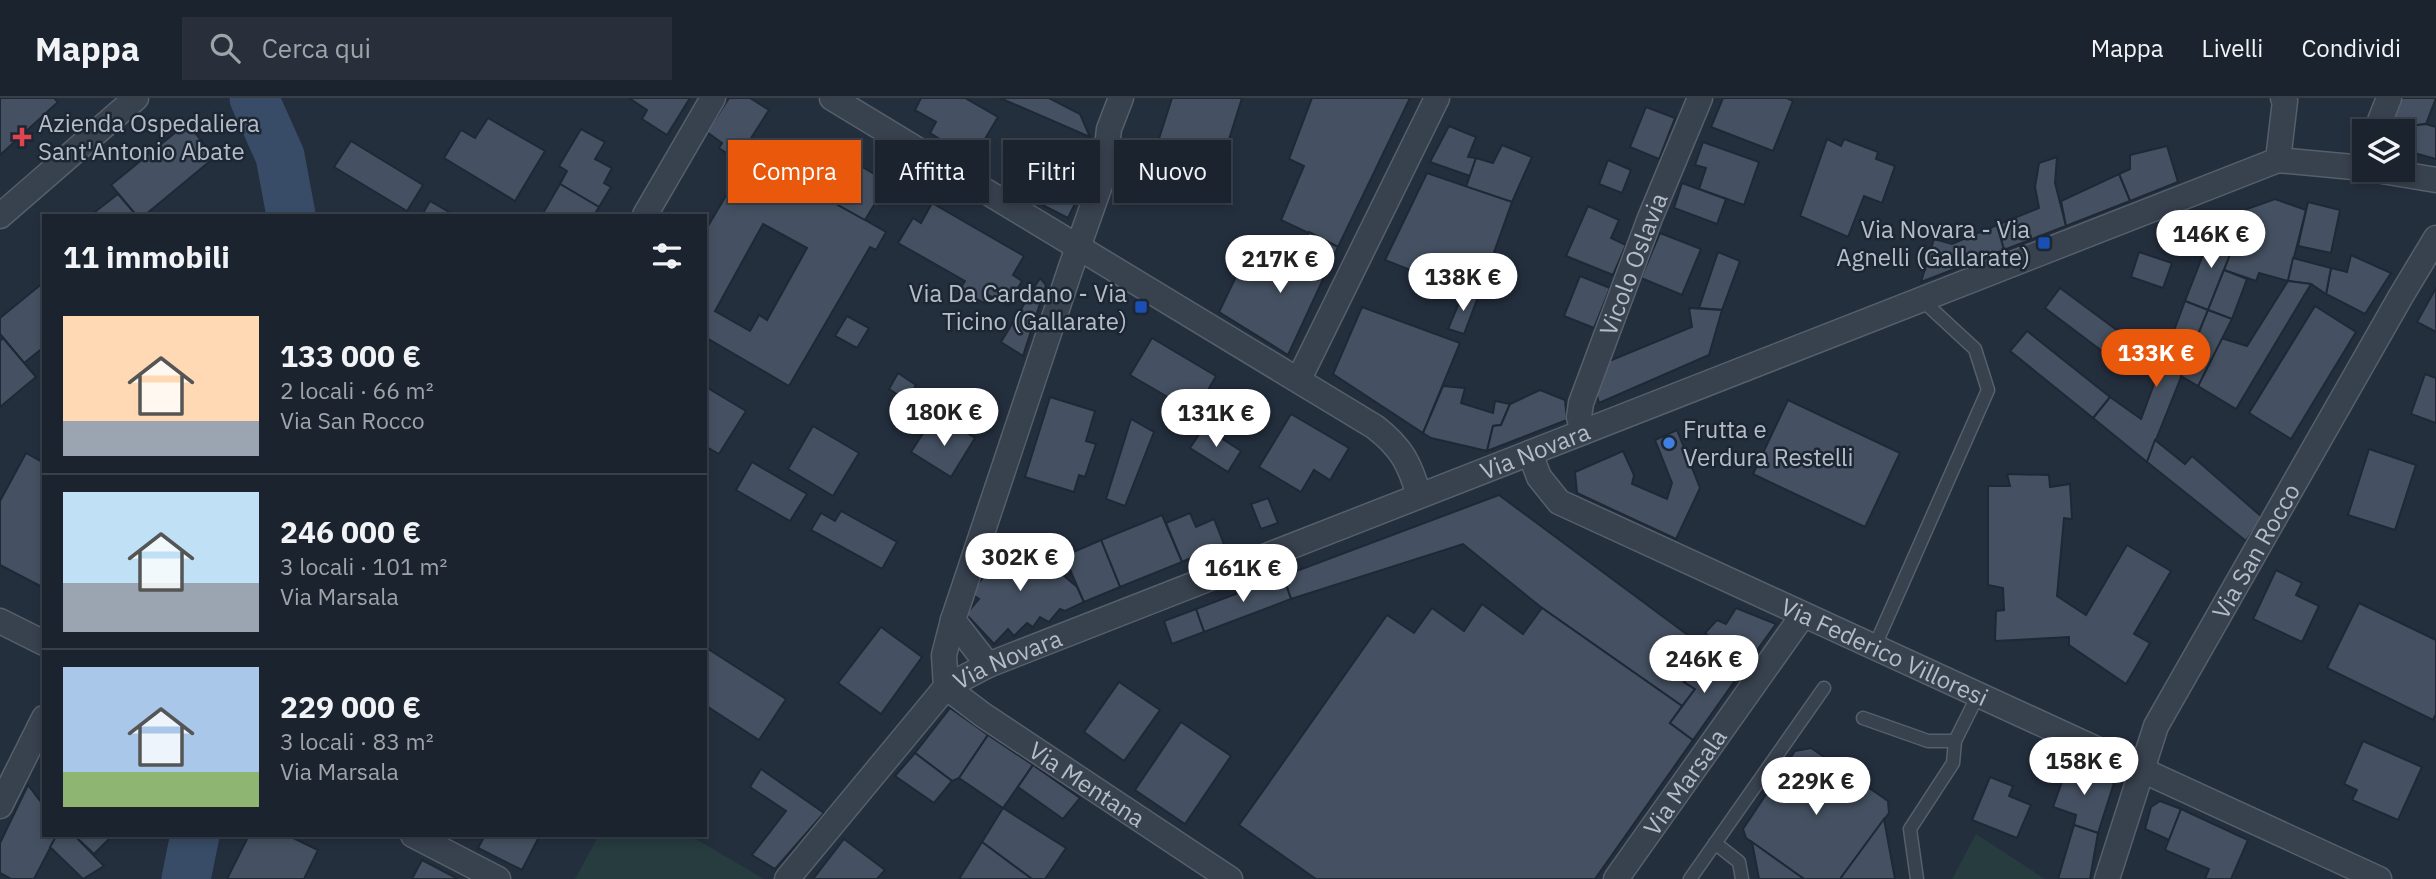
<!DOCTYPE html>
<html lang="it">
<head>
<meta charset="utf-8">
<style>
  :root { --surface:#1b232e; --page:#282f3a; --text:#f1f3f6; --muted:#a0a4aa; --line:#39404a; --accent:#ea580c }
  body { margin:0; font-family:"IBM Plex Sans",sans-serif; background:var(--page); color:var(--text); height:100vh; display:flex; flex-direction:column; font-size:26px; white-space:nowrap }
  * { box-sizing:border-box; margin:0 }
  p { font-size:23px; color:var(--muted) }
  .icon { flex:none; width:38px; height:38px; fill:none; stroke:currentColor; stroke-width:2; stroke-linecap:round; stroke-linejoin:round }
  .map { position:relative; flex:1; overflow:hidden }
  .sheet { position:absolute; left:42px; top:116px; width:665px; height:623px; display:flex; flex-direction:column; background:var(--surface); border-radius:0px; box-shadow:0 4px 10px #0003,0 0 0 2px var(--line) }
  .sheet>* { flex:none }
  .banner { position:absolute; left:728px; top:42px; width:665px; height:63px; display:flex; gap:14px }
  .fabs { position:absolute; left:2352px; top:21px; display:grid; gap:14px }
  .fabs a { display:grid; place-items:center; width:63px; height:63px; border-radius:0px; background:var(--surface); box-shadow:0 4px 10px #0003,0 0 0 2px var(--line); font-size:35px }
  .price { position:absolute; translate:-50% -60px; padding:0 16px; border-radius:24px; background:#fff; color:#222; font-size:23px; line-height:46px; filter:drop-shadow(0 2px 4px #0008) }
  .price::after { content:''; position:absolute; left:50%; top:42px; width:21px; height:16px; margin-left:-10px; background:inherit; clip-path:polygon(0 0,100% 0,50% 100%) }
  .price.selected { background:var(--accent); color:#fff }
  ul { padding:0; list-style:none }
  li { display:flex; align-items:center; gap:21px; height:175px; padding:0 21px }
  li+li { border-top:2px solid var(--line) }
  li span { display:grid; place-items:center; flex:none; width:196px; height:140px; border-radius:0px; color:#555 }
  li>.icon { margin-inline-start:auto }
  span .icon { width:84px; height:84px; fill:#fffc; stroke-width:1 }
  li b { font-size:30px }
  h2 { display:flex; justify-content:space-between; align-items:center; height:84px; padding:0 21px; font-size:30px }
  .tag { padding:0 24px; border-radius:0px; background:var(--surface); box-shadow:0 4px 10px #0003,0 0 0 2px var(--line); font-size:24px; line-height:63px }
  .tag.selected { background:var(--accent); color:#fff }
  header { display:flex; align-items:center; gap:42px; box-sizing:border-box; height:98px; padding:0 35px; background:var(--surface); border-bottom:2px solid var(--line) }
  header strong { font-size:33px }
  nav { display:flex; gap:38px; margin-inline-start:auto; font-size:24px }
  .search { width:490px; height:63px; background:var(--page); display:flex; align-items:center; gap:18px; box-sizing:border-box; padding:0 24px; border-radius:0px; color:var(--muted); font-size:26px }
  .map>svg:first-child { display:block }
  .green { fill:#263c3f }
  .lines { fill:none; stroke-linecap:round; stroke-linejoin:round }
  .river { stroke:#394c67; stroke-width:49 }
  .building { fill:#455162; stroke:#1f2835; stroke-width:2; fill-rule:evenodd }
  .lane-casing { stroke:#565f6c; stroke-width:15 }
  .street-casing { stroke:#565f6c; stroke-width:27 }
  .lane { stroke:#38414e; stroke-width:12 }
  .street { stroke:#38414e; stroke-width:24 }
  .health-dot { fill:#e0444e; stroke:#1d2633; stroke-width:2.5 }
  .transit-dot { fill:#1a4fb4; stroke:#1d2633; stroke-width:2.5 }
  .shop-dot { fill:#3f7fe0; stroke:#1d2633; stroke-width:2.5 }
  .labels { text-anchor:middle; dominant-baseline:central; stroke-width:5; stroke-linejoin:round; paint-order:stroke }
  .poi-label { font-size:24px; fill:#b4bcc9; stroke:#1d2633; text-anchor:start }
  .street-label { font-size:24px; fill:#b4bcc9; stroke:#1d2633 }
</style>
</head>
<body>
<header>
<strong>Mappa</strong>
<div class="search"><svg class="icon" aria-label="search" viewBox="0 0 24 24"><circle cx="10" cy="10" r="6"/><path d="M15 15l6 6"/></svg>Cerca qui</div>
<nav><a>Mappa</a><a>Livelli</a><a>Condividi</a></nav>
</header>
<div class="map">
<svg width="2436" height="781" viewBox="0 0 2436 781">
  <rect width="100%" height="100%" fill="#242f3e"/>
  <g class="green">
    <path d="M1976,736L2045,781H1952Z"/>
    <path d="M599,737H689L764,781H575Z"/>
  </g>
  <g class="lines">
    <g class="river">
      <path d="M254,0L280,58L291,117"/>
      <path d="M186,781L195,737"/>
    </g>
  </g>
  <g class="building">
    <path d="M0,0H54L58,4L0,57Z"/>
    <path d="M629,0H690L667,37L642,21L647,12Z"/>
    <path d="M729,0H750L769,12L737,62L719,50L722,45L707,34Z"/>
    <path d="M921,0H965L998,19L979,51L973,48L968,58L930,35L936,24L915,12Z"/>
    <path d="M1000,0H1049L1080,16L1090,39Z"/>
    <path d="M1172,0H1242L1211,99L1147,78Z"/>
    <path d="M1312,0H1410L1338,149L1281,122L1304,68L1289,61Z"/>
    <path d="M1723,0H1787L1793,3L1773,53L1711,29Z"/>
    <path d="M2401,0H2436L2426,26L2401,29L2389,25Z"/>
    <path d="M1646,9L1675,20L1659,61L1630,49Z"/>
    <path d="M488,20L545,53L515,103L444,60L461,32L475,40Z"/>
    <path d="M187,25L215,59L145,117H136L111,87Z"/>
    <path d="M2426,26L2436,29V61L2403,52L2401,29Z"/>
    <path d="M1449,28L1476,39L1468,59L1476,60L1470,78L1430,64Z"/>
    <path d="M581,31L605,44L595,61L612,70L604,85L611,89L599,109L560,86L567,73L559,68Z"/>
    <path d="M1827,41L1841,48L1844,41L1878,54L1876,61L1895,68L1882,105L1864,98L1848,139L1800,118Z"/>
    <path d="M351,43L423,87L407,113L334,69Z"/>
    <path d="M1066,43L1098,59L1068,120L1007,89L1028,47L1057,62Z"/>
    <path d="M1703,44L1759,64L1744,107L1699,91L1706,70L1695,67Z"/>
    <path d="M792,45L815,58L799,84L886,134L876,152L870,149L789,288L705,239V133L730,91L757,106ZM763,126L807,150L767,222L759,217L750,233L715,213Z"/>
    <path d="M1502,47L1532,59L1512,104L1466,89L1476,60L1493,65Z"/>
    <path d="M2167,48L2178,84L2130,103L2119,76L2130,71V57Z"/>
    <path d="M2057,59L2055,85L2066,128L2004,152L1997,127L2039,110L2035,89L2039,65Z"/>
    <path d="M1608,62L1631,72L1622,95L1599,86Z"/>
    <path d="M852,63L888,84L865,122L829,102Z"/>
    <path d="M1427,75L1512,104L1478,199L1385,162Z"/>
    <path d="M2119,76L2130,103L2066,128L2061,103Z"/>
    <path d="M1682,85L1726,101L1717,126L1674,110Z"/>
    <path d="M560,86L599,109L594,117H542Z"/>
    <path d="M118,96L136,117H91Z"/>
    <path d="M2275,101L2306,112L2288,183L2259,175L2256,183L2224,172L2247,111Z"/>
    <path d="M430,103L454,117H422Z"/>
    <path d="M2308,104L2340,112L2331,155L2298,148Z"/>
    <path d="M932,105L1024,158L1013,177L1022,183L1008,208L988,197L984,205L960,191L965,183L898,145L913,120L921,125Z"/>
    <path d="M1588,108L1619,122L1611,140L1626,147L1613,177L1566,158Z"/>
    <path d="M1997,127L2004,152L1921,184L1934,141L1952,146Z"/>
    <path d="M2213,131L2236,141L2208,212L2185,203Z"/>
    <path d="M1309,134L1338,149L1288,257L1219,214L1242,166L1283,184Z"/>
    <path d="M1660,135L1701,151L1682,197L1641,180Z"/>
    <path d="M1718,154L1740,163L1722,212L1699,210Z"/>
    <path d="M2139,154L2172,165L2163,190L2131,179Z"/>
    <path d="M2351,157L2391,175L2365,216L2326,196L2331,170L2347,174Z"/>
    <path d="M2293,160L2331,170L2326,196L2311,186L2288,183Z"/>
    <path d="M2224,172L2247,181L2232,221L2208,212Z"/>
    <path d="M1580,178L1610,190L1594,230L1564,218Z"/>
    <path d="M1040,180L1046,187L1023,258L1001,244Z"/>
    <path d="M2288,183L2311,186L2236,311L2198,288L2221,240L2247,248Z"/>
    <path d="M44,184V249L24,265L0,236V220Z"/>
    <path d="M2060,190L2118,233L2102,253L2045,210Z"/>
    <path d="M2436,190V234L2417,224Z"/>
    <path d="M1464,193L1478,199L1464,236L1448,231Z"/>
    <path d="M2185,203L2208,212L2147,364L2093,320L2110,299L2141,321Z"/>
    <path d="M2315,208L2356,234L2291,341L2249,315Z"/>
    <path d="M1362,209L1460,245L1423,335L1333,276Z"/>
    <path d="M1689,210L1722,212L1709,257L1599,305L1593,284L1602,266L1692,229Z"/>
    <path d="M2208,212L2232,221L2198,288L2181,278Z"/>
    <path d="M847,218L869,230L857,250L835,238Z"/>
    <path d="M2027,233L2110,299L2093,320L2010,253Z"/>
    <path d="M3,240L36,279L0,309V243Z"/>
    <path d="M1152,240L1216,278L1195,315L1130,277Z"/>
    <path d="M898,275L916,287L906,302L889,291Z"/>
    <path d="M2425,276L2436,280V325L2411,316Z"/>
    <path d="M1443,288L1465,290L1461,305L1493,315L1495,303L1510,306L1501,327L1493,328L1487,353L1431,340L1423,335Z"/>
    <path d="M706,289L746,313L719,356L705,348Z"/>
    <path d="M1540,292L1565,302L1567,322L1487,353L1493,328L1501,327L1510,306Z"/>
    <path d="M1050,299L1095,313L1086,343L1096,346L1085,379L1079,377L1074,394L1025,379Z"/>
    <path d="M1788,302L1900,355L1865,429L1753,376Z"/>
    <path d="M1291,316L1349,350L1330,382L1314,372L1301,394L1259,369Z"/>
    <path d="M1131,321L1154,334L1125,408L1106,401Z"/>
    <path d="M949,324L975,340L951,379L911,354L929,326L942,335Z"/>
    <path d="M813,328L859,355L833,398L788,371Z"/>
    <path d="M1204,329L1241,353L1228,374L1190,350Z"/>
    <path d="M1677,332L1700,390L1676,441L1577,395L1575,374L1623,353L1634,377L1632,386L1667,401L1672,385L1655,342Z"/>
    <path d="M2155,342L2185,366L2192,358L2262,419L2246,443L2147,364Z"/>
    <path d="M2369,351L2416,367L2395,432L2348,417Z"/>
    <path d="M26,355L44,365V427L42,430L44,432V490L0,467V403Z"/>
    <path d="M752,364L807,396L790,423L736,392Z"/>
    <path d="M2007,376L2049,377L2050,389L2070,386L2072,421L2064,420L2057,498L2086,517L2127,447L2171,473L2134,536L2150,545L2126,586L2069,547V539L1995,543L1996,513L2004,512L2003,490L1988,487V388H2010Z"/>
    <path d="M1499,397L1712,555L1684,584L1695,591L1682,608L1542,510L1463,446L1291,501L1283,478Z"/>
    <path d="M1268,400L1278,425L1261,431L1251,406Z"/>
    <path d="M841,413L897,444L882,471L811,432L821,415L835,423Z"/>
    <path d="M1190,415L1196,429L1214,421L1224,446L1182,464L1166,425Z"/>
    <path d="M1162,417L1182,464L1120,489L1101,442Z"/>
    <path d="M1018,438L1077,489L1084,504L1065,513L1060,511L1049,524L1040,519L1033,529L1027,525L1014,538L1008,531L994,546L966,516L979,501L970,495Z"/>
    <path d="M1101,442L1120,489L1084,504L1064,458Z"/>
    <path d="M2276,472L2302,485L2296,497L2319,508L2302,544L2253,521Z"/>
    <path d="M1283,478L1291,501L1204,534L1196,511Z"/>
    <path d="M2359,505L2436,542V616L2433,622L2327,570Z"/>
    <path d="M1482,506L1523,536L1542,510L1682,608L1670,625L1693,642L1595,781H1316L1239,727L1387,517L1414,535L1432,510L1464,533Z"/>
    <path d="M1736,510L1776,526L1739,577L1704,549L1713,541L1705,535L1717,522L1726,526Z"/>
    <path d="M1196,511L1204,534L1172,546L1164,523Z"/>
    <path d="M881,529L922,559L881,616L838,585Z"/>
    <path d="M705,549L786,601L759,642L705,607Z"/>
    <path d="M1712,555L1739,577L1693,642L1670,625L1695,591L1684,584Z"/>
    <path d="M1119,584L1160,612L1124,663L1084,634Z"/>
    <path d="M950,610L988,637L959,680L952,683L915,655Z"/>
    <path d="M1181,624L1231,658L1185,726L1135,692Z"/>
    <path d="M988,637L1033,667L1003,710L959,680Z"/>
    <path d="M2363,643L2422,669L2398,722L2352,702L2357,692L2344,686Z"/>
    <path d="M1811,650L1888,703L1889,715L1840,781H1804L1746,740L1743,731L1795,653Z"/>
    <path d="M915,655L952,683L934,705L895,678Z"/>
    <path d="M2069,664L2114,685L2098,735L2074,727L2076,717L2053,709Z"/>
    <path d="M1033,667L1080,700L1063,721L1018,689Z"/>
    <path d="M761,671L824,715L775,771L752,757L786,713L750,689Z"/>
    <path d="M1990,679L2013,688L2009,698L2031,707L2017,740L1972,722Z"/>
    <path d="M28,687L44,708V737H57L34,781H11L0,775V745Z"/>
    <path d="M2160,703L2181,711L2169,742L2145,731L2151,709Z"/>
    <path d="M1003,710L1066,750L1045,781H1032L982,744Z"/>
    <path d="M2181,711L2248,742L2231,781H2205L2209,771L2165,752Z"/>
    <path d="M1884,721L1895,781H1840Z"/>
    <path d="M2074,727L2098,735L2090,781H2058Z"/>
    <path d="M57,737H74L104,768L83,781L50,749Z"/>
    <path d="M74,737H113L94,756Z"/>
    <path d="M249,737H287L318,752L304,781H227Z"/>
    <path d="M485,737H540L522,772L478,750Z"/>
    <path d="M844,741L885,772L877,781H813Z"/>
    <path d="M982,744L1032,781H959Z"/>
    <path d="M1752,744L1804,781H1759Z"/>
    <path d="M422,762L458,781H412Z"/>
  </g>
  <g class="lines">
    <defs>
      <g id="lane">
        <path d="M1874,550L1988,292L1975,251L1922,202"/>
        <path d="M1863,620L1928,643H1955"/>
        <path d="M1715,745L1739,764L1742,781"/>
        <path d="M1690,781L1824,590"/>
        <path d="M1917,781L1910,731L1953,665L1955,643L1978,597"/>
      </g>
      <g id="street">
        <path d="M832,0L1375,329C1402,350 1410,366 1419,398"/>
        <path id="s1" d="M1121,0L1109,31L1104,76L1070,172L953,522L944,557L946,589L983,617L1230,781"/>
        <path d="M2376,33L2389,0"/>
        <path d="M2278,62L2285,3L2283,0"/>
        <path d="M2376,72L2436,82"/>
        <path d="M645,117L713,0"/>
        <path d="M0,118L136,0"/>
        <path d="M1299,281L1437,0"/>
        <path id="s2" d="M1583,334L1579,319L1581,305L1650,120L1700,0"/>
        <path id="s3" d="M1530,355L1539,379L1559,404L2379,781"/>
        <path d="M953,522L988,567"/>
        <path d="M0,523L44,545"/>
        <path d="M0,708L44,620"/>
        <path d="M413,737L498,781"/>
        <path id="s4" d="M787,781L946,589L988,567L2278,62L2364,70"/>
        <path id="s5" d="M1616,781L1803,517"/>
        <path id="s6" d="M2107,781L2156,628L2401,198L2436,140"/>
      </g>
    </defs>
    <use href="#lane" class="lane-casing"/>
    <use href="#street" class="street-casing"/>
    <use href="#lane" class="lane"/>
    <use href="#street" class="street"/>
  </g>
  <path class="health-dot" d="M18.5 28.5h7v7h7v7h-7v7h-7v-7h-7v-7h7z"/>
  <g class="transit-dot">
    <rect x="2037" y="138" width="14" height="14" rx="3.5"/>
    <rect x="1134" y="202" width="14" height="14" rx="3.5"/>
  </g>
  <circle class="shop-dot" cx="1669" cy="345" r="7"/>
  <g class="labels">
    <g class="poi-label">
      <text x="38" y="25">Azienda Ospedaliera<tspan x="38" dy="28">Sant'Antonio Abate</tspan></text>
      <text x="2030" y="131" text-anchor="end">Via Novara - Via<tspan x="2030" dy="28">Agnelli (Gallarate)</tspan></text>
      <text x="1127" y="195" text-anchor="end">Via Da Cardano - Via<tspan x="1127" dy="28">Ticino (Gallarate)</tspan></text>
      <text x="1683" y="331">Frutta e<tspan x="1683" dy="28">Verdura Restelli</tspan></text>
    </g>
    <g class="street-label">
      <text stroke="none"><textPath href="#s2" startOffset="178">Vicolo Oslavia</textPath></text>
      <text stroke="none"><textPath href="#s4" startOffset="884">Via Novara</textPath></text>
      <text stroke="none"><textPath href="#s6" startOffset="362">Via San Rocco</textPath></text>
      <text stroke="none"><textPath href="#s3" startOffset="416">Via Federico Villoresi</textPath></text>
      <text stroke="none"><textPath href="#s4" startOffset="317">Via Novara</textPath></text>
      <text stroke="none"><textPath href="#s5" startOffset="119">Via Marsala</textPath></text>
      <text stroke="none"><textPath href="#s1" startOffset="789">Via Mentana</textPath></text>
    </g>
  </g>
</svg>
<div class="fabs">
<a><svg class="icon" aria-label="layers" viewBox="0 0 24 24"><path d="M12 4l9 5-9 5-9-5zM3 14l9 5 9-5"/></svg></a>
</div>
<b class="price" style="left:2211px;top:172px">146K €</b>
<b class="price" style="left:1280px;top:197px">217K €</b>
<b class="price" style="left:1463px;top:215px">138K €</b>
<b class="price selected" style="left:2156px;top:291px">133K €</b>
<b class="price" style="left:944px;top:350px">180K €</b>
<b class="price" style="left:1216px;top:351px">131K €</b>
<b class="price" style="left:1020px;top:495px">302K €</b>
<b class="price" style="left:1243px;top:506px">161K €</b>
<b class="price" style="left:1704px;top:597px">246K €</b>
<b class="price" style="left:2084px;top:699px">158K €</b>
<b class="price" style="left:1816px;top:719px">229K €</b>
<div class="banner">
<a class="tag selected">Compra</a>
<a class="tag">Affitta</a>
<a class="tag">Filtri</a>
<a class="tag">Nuovo</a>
</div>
<section class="sheet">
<h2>11 immobili<svg class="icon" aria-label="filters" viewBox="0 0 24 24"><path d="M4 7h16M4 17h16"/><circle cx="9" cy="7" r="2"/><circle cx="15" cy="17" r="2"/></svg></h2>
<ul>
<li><span style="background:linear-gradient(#ffd9b3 75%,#9aa5b1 0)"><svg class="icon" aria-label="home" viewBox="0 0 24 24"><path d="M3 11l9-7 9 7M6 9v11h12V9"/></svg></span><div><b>133 000 €</b><p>2 locali · 66 m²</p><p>Via San Rocco</p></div></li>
<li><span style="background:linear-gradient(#bfe0f5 65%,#9aa5b1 0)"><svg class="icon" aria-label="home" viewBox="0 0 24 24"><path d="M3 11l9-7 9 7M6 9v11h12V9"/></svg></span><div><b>246 000 €</b><p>3 locali · 101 m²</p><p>Via Marsala</p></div></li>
<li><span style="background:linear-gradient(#a9c7e8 75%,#8fb573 0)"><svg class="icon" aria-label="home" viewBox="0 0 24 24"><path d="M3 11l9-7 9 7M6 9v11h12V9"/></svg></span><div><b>229 000 €</b><p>3 locali · 83 m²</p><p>Via Marsala</p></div></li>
</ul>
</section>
</div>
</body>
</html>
